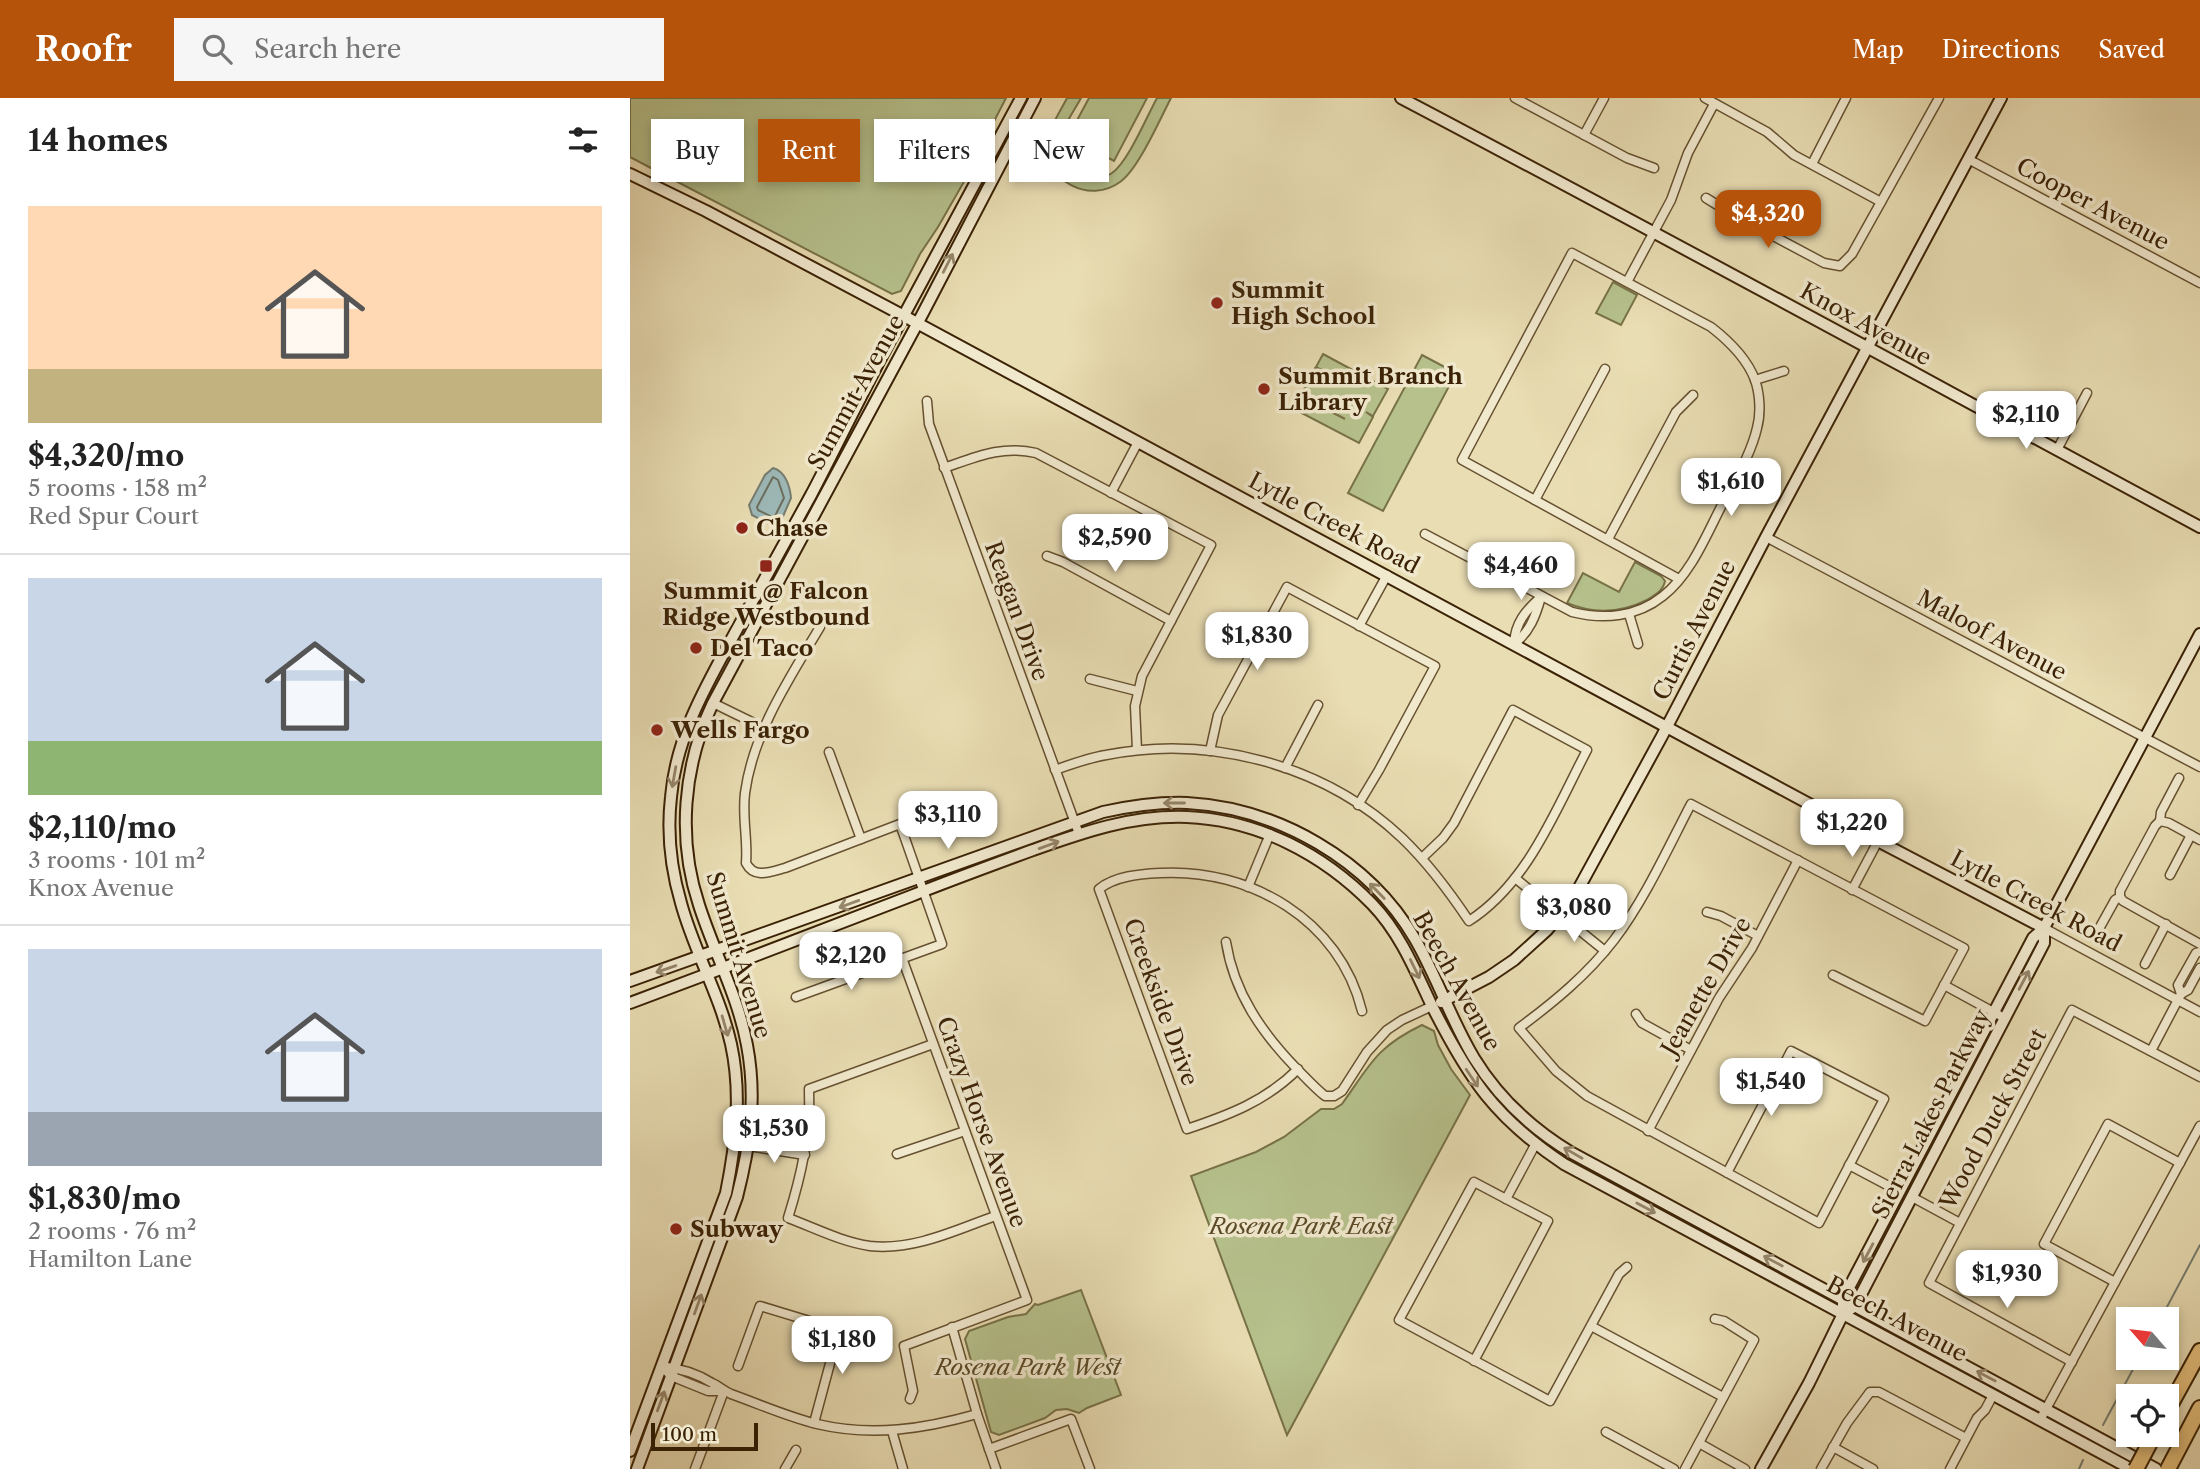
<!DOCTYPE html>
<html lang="en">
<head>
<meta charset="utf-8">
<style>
  :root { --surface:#fff; --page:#f6f6f6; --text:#222; --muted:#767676; --line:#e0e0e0; --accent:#b45309 }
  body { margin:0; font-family:"Libre Caslon Text",serif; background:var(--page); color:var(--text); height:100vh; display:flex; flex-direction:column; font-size:26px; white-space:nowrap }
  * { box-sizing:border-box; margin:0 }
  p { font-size:23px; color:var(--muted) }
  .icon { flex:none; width:38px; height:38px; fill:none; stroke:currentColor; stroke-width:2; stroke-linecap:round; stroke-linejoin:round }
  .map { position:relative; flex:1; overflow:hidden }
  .details { display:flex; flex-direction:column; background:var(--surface); width:630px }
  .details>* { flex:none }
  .banner { position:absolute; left:21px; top:21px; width:665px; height:63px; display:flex; gap:14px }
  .needle { width:46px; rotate:298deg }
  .fabs { position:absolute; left:1486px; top:1209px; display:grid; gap:14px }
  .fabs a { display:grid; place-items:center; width:63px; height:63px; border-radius:0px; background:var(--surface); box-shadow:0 4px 10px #0003; font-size:35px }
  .scale { position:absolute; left:21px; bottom:18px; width:107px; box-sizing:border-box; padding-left:7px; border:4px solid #3b2205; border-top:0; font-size:19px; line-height:24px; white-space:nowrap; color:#3b2205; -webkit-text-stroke:5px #f1e9ce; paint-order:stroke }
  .price { position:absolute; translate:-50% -60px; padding:0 16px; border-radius:14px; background:#fff; color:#222; font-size:23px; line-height:46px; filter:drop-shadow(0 2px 4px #0008) }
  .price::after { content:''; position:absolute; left:50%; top:42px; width:21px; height:16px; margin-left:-10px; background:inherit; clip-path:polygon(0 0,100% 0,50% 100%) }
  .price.selected { background:var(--accent); color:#fff }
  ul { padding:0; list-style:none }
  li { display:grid; align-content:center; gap:14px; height:371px; padding:0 28px }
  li+li { border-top:2px solid var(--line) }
  li span { display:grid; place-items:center; height:217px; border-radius:0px; color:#555 }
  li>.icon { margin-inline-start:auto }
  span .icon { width:126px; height:126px; fill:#fffc; stroke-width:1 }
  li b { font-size:30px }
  h2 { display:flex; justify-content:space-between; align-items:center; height:84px; padding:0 28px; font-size:30px }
  .pill { padding:0 24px; border-radius:0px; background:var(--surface); box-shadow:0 4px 10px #0003; font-size:24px; line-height:63px }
  .pill.selected { background:var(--accent); color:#fff }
  header { display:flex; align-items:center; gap:42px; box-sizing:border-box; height:98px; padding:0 35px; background:var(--accent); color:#fff }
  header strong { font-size:33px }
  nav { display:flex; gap:38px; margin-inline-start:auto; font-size:24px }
  .search { width:490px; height:63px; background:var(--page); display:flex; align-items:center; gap:18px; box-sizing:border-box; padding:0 24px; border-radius:0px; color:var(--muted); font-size:26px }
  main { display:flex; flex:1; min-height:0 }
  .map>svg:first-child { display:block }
  .green { fill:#b6c18c; stroke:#787248; stroke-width:2 }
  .water { fill:#9db9b8; stroke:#767d70; stroke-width:2 }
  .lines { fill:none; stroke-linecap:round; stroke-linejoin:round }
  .shore { stroke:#6c6e5e; stroke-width:2 }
  .stream { stroke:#767d70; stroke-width:2 }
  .street-casing { stroke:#665130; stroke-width:11 }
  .secondary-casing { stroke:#3b2205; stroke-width:14 }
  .highway-casing { stroke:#3b2205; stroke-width:18 }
  .street { stroke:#f1e9ce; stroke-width:8 }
  .secondary { stroke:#f1e9ce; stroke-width:10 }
  .highway { stroke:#e4be7a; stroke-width:14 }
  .highway-bridge-casing { stroke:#3b2205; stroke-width:18; stroke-linecap:butt }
  .highway-bridge { stroke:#e4be7a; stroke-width:14 }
  .oneway { stroke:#96866a }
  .poi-dot { fill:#8f2418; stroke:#f1e9ce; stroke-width:2.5 }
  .labels { text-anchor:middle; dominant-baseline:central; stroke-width:7; stroke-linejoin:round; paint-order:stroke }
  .street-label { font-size:23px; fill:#3b2205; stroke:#f1e9ce }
  .poi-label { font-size:23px; font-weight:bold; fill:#3b2205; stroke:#f1e9ce; text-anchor:start }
  .park-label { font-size:23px; font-style:italic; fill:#5a4a27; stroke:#f1e9ce }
</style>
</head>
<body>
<header>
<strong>Roofr</strong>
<div class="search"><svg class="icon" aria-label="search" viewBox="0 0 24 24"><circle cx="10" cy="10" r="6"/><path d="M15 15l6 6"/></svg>Search here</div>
<nav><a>Map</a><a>Directions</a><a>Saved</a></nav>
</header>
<main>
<section class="details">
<h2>14 homes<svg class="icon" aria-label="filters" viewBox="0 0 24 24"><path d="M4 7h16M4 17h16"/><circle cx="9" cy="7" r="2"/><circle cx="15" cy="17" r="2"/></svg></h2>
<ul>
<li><span style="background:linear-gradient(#ffd9b3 75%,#c2b280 0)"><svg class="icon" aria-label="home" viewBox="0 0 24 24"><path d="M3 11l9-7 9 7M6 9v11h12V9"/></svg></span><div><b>$4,320/mo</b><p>5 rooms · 158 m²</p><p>Red Spur Court</p></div></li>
<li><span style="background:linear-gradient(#c9d6e8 75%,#8fb573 0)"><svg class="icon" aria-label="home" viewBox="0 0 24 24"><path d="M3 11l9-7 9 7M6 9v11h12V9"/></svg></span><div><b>$2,110/mo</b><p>3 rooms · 101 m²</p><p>Knox Avenue</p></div></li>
<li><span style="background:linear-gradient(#c9d6e8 75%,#9aa5b1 0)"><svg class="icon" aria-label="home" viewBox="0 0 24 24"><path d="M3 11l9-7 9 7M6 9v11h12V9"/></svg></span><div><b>$1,830/mo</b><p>2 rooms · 76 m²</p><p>Hamilton Lane</p></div></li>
</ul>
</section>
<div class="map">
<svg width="1570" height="1371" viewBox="0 0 1570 1371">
  <rect width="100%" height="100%" fill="#e9ddb3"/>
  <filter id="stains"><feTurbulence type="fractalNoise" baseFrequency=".00286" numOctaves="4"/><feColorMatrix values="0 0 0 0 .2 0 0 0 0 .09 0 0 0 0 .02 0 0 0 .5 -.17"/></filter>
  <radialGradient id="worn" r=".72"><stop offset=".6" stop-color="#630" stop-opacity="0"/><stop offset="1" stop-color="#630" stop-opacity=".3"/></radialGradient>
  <g class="green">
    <path d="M0,0H376L357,37L346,41L340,59L343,68L308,129L290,156L271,193L262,196L0,59Z"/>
    <path d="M437,0H451C444,13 432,29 430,44C427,73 460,90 482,75C498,64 517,18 527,0H541C530,21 508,72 490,84C460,106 415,84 418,45C419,29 430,14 437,0Z"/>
    <path d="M459,0H517L484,63L438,39Z"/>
    <path d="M983,184L1007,197L991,227L966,215Z"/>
    <path d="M693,256L758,291L743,318L736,314L743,319L729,345L664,311L670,298L715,321L671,297L685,270L715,285L686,269Z"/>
    <path d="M792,257L826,275L753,413L718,395Z"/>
    <path d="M1005,464L1031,478L1035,483C1033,493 1025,497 1017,502C991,515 963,516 937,505L953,475L989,494Z"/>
    <path d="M792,927L804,933L808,947L821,971L840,997L657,1337L561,1078L626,1054L654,1039L691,1011H704L712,1006C740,967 746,949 792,927Z"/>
    <path d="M451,1192L491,1297L457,1310L449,1315L437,1311L426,1312L415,1320L369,1337L361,1334L335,1241L339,1233L378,1219L396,1216L405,1206L408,1207Z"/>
  </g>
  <path class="water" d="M143,370C155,373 160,388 161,400L151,423L143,428L122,417L119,407L135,377Z"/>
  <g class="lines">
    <path class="shore" d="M143,379L148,382L154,400L145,418L142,419L128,412L127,409Z"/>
    <g class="stream">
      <path d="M1530,1222L1570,1147"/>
      <path d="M1473,1327L1509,1260"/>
      <path d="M1449,1371L1453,1362"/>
    </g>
    <defs>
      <g id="street">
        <path d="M885,0L997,60L1024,70"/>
        <path d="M1075,0L1137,34L1164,57L1251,104"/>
        <path d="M954,37L974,0"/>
        <path d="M1338,61L1570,185"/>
        <path d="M1182,66L1216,0"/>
        <path d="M1076,100L1102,116L1194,165L1210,168L1222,156L1309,0"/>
        <path d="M997,184L1041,102L1058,55L1084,6"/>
        <path d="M1125,282L1154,273"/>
        <path d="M297,303L299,326L449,736"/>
        <path d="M1427,352L1457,295"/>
        <path d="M314,370C346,359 372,347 406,355L581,447L512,578L505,608L507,652"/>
        <path d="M481,395L508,344"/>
        <path d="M905,402L975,271"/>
        <path d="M795,436L942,514C974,522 1007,519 1033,498C1062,475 1077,435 1094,403C1106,380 1121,356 1127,330C1131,316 1130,296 1125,282C1117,260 1099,243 1081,229L942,155L832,362L1049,481"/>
        <path d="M1136,439L1570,669"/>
        <path d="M978,441L1046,314L1063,297"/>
        <path d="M417,458L433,464L541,523"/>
        <path d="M999,516L1008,546"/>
        <path d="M729,528L757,477"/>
        <path d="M884,546C885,525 896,512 911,499"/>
        <path d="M884,546C900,534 906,517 911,499"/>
        <path d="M460,581L507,593"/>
        <path d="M83,605L134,630"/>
        <path d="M580,653L588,617L657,489L805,568L749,672L728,707"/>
        <path d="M199,654L231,741"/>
        <path d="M655,670L688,607"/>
        <path d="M425,672C442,666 458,660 476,657C580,636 695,667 772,740C798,765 819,793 839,823C898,785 925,713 957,652L883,612L824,725L813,740L792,760"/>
        <path d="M1530,723L1531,714L1549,680"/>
        <path d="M1570,742L1539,725L1530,723L1525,728L1490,793V799L1493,803L1570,846"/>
        <path d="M1540,777L1561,737"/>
        <path d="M885,780L975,853"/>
        <path d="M618,789L640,736"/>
        <path d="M1222,792L1248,743"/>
        <path d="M1077,814L1091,818L1128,838"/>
        <path d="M1414,830L1570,914"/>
        <path d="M1465,838L1485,802L1490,799"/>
        <path d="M596,844C604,895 632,935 667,971C676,980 685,990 695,998H704L712,993L737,954L757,932L772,922L802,908"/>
        <path d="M272,860L397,1202L274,1248L283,1293L280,1301"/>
        <path d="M1515,866L1536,826"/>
        <path d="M1314,887L1369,917"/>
        <path d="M1551,896L1548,887L1566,855L1570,854"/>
        <path d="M166,899L312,846L270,726L155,770C140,774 124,781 116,765C118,742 112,719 115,695C123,635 159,581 190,529"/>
        <path d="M1006,916L1012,925L1061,952"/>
        <path d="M303,946L179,991C181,1035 171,1078 158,1120C185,1130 212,1144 240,1148C283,1153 326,1132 365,1118"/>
        <path d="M1521,953L1551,896L1558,892L1570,870"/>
        <path d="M668,971C636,1003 599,1017 557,1031L469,791C485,778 510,776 530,775C620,770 710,822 732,913"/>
        <path d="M1018,1033L1089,900L1122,850L1168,762"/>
        <path d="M105,1046L175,1057"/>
        <path d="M267,1056L335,1033"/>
        <path d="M1219,1067L1270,1094"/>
        <path d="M1097,1075L1161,953L1254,1001L1189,1125L957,998L926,973L889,930C924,904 957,877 984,842C1015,801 1037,752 1061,706L1334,850L1295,923L1203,877"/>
        <path d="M1282,1099L1330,1125"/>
        <path d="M876,1101L905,1047"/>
        <path d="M1485,1184L1414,1146L1478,1026L1550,1065"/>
        <path d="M961,1228L1093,1299"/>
        <path d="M322,1229L347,1316L366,1371"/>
        <path d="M844,1263L918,1123L844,1084L769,1222L920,1303L989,1176L997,1169"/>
        <path d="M1442,1264L1299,1185L1442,912L1570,979"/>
        <path d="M31,1268C48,1270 68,1276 82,1285C89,1288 94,1293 101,1296C129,1306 158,1319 187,1326C242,1339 294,1331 347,1316"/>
        <path d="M108,1268L130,1208L209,1232L184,1325"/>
        <path d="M38,1275L41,1278L78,1293H94"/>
        <path d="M1410,1322L1570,1028"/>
        <path d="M262,1333L273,1371"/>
        <path d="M976,1334L1044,1371"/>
        <path d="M1069,1345L1115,1371"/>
        <path d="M1203,1349L1243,1371"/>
        <path d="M359,1351L441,1321L460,1371"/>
        <path d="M65,1371L94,1293"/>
        <path d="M155,1371L166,1352"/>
        <path d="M1055,1371L1124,1242L1094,1223L1085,1221"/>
        <path d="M1191,1371L1217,1325L1240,1294H1249L1336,1340"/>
        <path d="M1320,1371L1347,1320L1355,1312L1363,1297"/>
      </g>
      <g id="secondary">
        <path d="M771,0C1039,141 1304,286 1570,429"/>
        <path d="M0,76L76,113L274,218L1248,743L1414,830"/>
        <path d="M0,883L473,714C501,708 529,704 557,705C648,710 739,762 785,841C807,879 821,922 844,960C868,999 902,1031 942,1055L1526,1371"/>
        <path d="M811,904L859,879L884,862L917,832L944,799L1032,638L1136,439L1371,0"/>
        <path d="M0,905C94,870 188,834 281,798C321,782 362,767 403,752C454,734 502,717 557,719C628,722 693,756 742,806C770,835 785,872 802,908C839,981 865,1020 934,1066L1501,1371"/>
        <path d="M1219,1212L1225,1208L1414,845V830"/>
        <path d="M0,1353L96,1095C106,1045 112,996 101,946C90,897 64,853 51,805C41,771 37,734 41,699C46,638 77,586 106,533C131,488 156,442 181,397C210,342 236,286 266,232C308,155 349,77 391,0"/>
        <path d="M7,1371L107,1099C120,1048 127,1000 117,947C108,898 84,854 69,807C47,741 53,668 83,605L293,215L405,0"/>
        <path d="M1131,1371L1179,1285L1213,1216V1201L1403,840L1414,830L1570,536"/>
      </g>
      <g id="highway">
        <path d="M1536,1315L1570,1253"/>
        <path d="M1538,1371L1570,1310"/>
      </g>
    </defs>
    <use href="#street" class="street-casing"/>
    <use href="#secondary" class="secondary-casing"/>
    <use href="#highway" class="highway-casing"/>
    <use href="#street" class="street"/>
    <use href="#secondary" class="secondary"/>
    <use href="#highway" class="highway"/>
    <defs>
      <path id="highway-bridge" d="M1506,1371L1524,1337"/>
    </defs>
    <use href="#highway-bridge" class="highway-bridge-casing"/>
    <use href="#highway-bridge" class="highway-bridge"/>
  </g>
  <defs><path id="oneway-shaft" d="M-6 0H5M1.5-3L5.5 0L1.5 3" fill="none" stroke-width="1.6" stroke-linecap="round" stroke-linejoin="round" transform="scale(1.75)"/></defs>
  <g class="oneway">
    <use href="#oneway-shaft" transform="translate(318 165) rotate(-63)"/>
    <use href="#oneway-shaft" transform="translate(44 679) rotate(100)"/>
    <use href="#oneway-shaft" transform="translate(544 705) rotate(180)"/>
    <use href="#oneway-shaft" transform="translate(419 747) rotate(-20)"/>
    <use href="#oneway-shaft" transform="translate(747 793) rotate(-134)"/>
    <use href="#oneway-shaft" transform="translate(219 806) rotate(160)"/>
    <use href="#oneway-shaft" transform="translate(36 871) rotate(161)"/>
    <use href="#oneway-shaft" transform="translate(785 871) rotate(64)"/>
    <use href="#oneway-shaft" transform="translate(1394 882) rotate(-62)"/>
    <use href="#oneway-shaft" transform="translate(95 928) rotate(74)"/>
    <use href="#oneway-shaft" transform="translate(842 980) rotate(56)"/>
    <use href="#oneway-shaft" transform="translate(943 1055) rotate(-150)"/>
    <use href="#oneway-shaft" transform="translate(1016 1110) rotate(28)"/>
    <use href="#oneway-shaft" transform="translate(1238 1155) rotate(118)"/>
    <use href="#oneway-shaft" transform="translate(1143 1163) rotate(-152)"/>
    <use href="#oneway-shaft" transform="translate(68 1206) rotate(-70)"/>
    <use href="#oneway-shaft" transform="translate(1356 1278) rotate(-152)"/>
    <use href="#oneway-shaft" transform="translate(31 1303) rotate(-70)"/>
  </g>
  <g class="poi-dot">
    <circle cx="587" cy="205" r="7"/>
    <circle cx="634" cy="291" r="7"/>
    <circle cx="112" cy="430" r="7"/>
    <rect x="129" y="461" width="14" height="14" rx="3.5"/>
    <circle cx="66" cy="550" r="7"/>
    <circle cx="27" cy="632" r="7"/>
    <circle cx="46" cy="1131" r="7"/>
  </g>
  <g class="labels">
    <g class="street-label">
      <text transform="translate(1463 106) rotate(28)">Cooper Avenue</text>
      <text transform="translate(1236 226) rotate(29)">Knox Avenue</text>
      <text transform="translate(226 294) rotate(-61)">Summit Avenue</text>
      <text transform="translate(704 425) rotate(28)">Lytle Creek Road</text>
      <text transform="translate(387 513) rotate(70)">Reagan Drive</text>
      <text transform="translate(1064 532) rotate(-63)">Curtis Avenue</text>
      <text transform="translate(1362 537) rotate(28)">Maloof Avenue</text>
      <text transform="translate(1406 803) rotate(28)">Lytle Creek Road</text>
      <text transform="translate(109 857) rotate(73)">Summit Avenue</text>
      <text transform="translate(827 883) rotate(61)">Beech Avenue</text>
      <text transform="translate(1076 888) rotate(-60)">Jeanette Drive</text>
      <text transform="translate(531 904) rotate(70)">Creekside Drive</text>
      <text transform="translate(1301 1016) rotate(-63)">Sierra Lakes Parkway</text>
      <text transform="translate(1363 1021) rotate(-62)">Wood Duck Street</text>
      <text transform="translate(352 1024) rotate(70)">Crazy Horse Avenue</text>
      <text transform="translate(1267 1221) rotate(28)">Beech Avenue</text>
    </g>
    <g class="poi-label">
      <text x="601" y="192">Summit<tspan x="601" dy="26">High School</tspan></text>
      <text x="648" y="278">Summit Branch<tspan x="648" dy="26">Library</tspan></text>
      <text x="126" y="430">Chase</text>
      <text x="136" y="493" text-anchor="middle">Summit @ Falcon<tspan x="136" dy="26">Ridge Westbound</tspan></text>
      <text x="80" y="550">Del Taco</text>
      <text x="41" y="632">Wells Fargo</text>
      <text x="60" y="1131">Subway</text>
    </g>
    <g class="park-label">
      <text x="671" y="1128">Rosena Park East</text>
      <text x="398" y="1269">Rosena Park West</text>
    </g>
  </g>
  <rect width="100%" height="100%" filter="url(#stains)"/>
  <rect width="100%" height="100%" fill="url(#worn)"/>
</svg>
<div class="fabs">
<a><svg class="needle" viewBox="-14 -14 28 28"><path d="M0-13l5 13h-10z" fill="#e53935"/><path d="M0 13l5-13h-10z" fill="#767676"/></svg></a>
<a><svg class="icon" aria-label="locate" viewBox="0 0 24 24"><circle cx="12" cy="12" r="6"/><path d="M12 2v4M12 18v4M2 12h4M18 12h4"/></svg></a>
</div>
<div class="scale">100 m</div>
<b class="price selected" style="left:1138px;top:152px">$4,320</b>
<b class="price" style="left:1396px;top:353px">$2,110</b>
<b class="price" style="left:1101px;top:420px">$1,610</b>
<b class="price" style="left:485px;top:476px">$2,590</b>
<b class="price" style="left:891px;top:504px">$4,460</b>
<b class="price" style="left:627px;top:574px">$1,830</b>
<b class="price" style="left:318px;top:753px">$3,110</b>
<b class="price" style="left:1222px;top:761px">$1,220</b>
<b class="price" style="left:944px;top:846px">$3,080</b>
<b class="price" style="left:221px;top:894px">$2,120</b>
<b class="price" style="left:1141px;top:1020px">$1,540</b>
<b class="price" style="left:144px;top:1067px">$1,530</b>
<b class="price" style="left:1377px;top:1212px">$1,930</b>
<b class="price" style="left:212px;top:1278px">$1,180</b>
<div class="banner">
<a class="pill">Buy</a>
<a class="pill selected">Rent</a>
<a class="pill">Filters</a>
<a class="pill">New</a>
</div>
</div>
</main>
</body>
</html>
